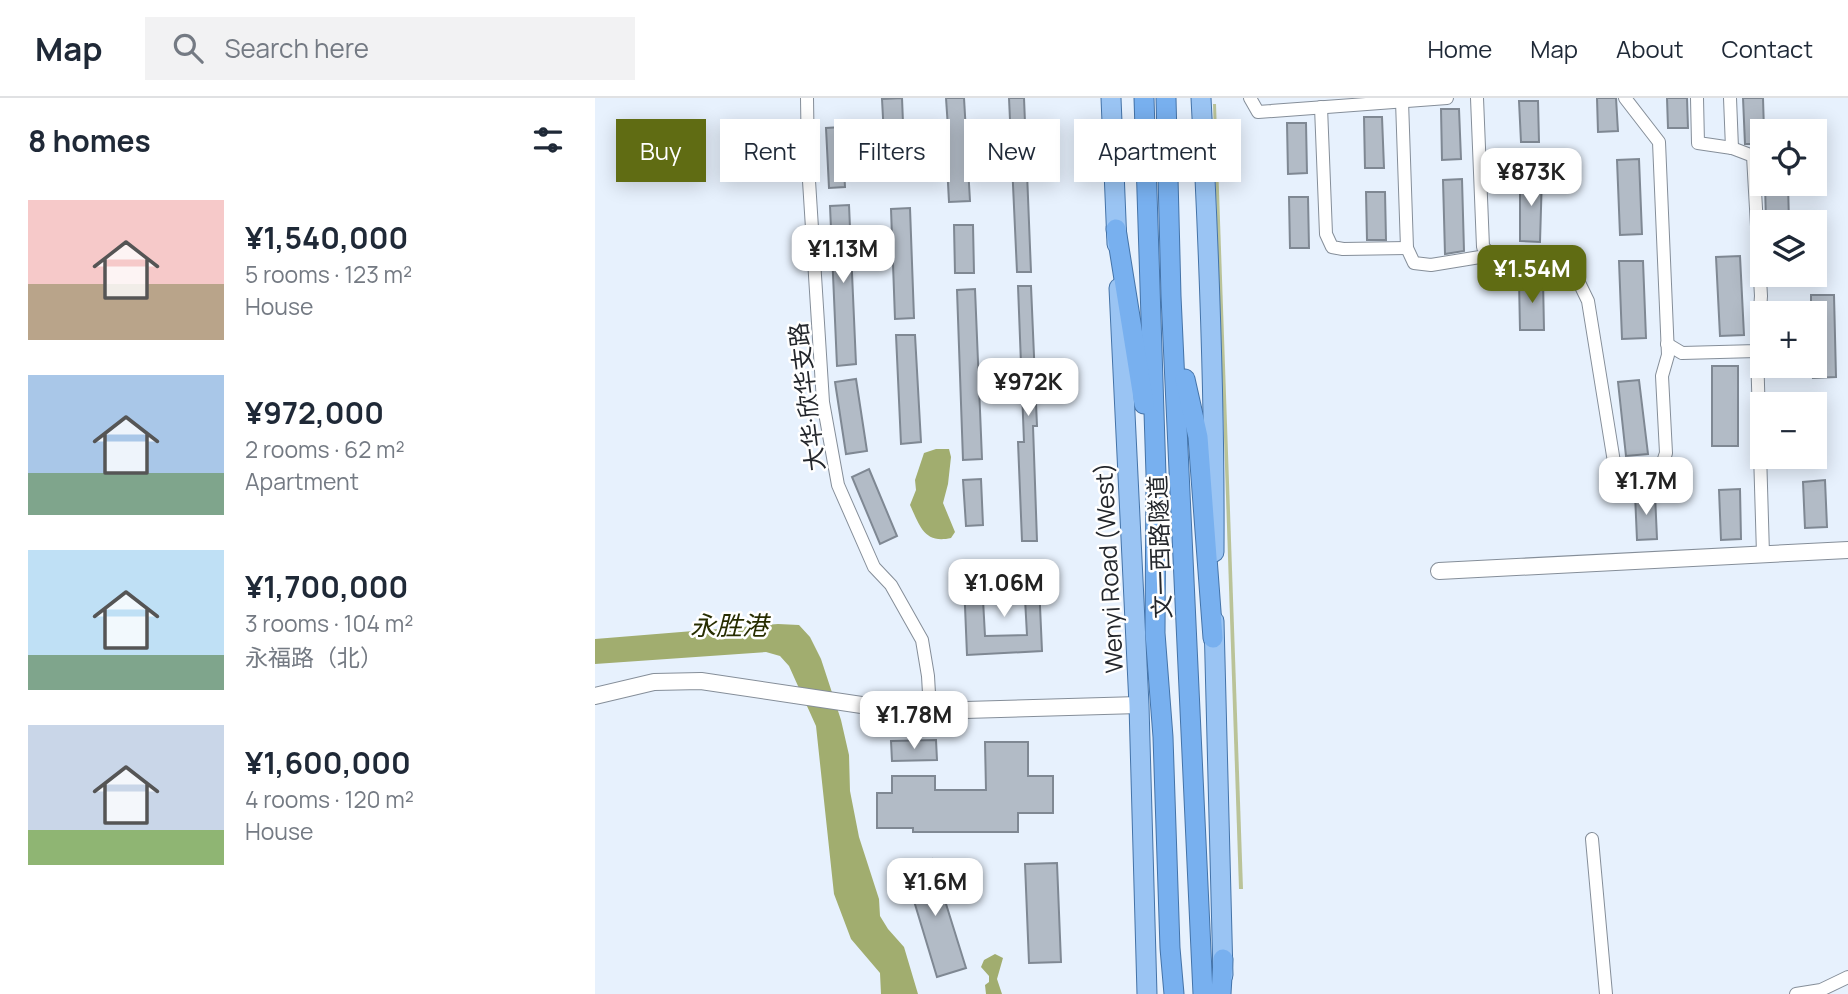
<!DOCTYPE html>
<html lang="en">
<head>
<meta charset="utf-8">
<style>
  :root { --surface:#fff; --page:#f2f2f3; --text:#1f2937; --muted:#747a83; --line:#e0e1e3; --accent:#606c13 }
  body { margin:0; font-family:Manrope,"Noto Sans SC",sans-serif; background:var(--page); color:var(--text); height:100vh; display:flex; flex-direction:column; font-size:26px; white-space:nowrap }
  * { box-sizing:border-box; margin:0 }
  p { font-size:23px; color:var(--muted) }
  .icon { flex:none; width:38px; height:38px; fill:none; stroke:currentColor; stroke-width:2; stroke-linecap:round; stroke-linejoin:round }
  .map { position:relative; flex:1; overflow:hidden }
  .sheet { display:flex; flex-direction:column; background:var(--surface); width:595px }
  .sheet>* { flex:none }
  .top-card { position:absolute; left:21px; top:21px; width:665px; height:63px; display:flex; gap:14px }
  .tools { position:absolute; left:1155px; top:21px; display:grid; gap:14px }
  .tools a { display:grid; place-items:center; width:77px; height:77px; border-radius:0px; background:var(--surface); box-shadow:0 4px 18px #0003; font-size:35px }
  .price { position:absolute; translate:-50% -60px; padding:0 16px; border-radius:14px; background:#fff; color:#222; font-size:23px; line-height:46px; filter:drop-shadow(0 2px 4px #0008) }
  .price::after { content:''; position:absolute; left:50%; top:42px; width:21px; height:16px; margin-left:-10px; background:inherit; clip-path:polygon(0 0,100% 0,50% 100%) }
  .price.current { background:var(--accent); color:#fff }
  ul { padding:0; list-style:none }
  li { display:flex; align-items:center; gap:21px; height:175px; padding:0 28px }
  li span { display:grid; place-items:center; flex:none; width:196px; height:140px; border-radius:0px; color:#555 }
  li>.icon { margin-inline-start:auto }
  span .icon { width:84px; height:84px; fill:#fffc; stroke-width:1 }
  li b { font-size:30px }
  h2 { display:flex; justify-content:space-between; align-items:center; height:84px; padding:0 28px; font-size:30px }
  .chip { padding:0 24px; border-radius:0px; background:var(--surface); box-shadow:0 4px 18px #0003; font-size:24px; line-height:63px }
  .chip.current { background:var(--accent); color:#fff }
  header { display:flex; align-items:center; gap:42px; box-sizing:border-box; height:98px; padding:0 35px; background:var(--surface); border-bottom:2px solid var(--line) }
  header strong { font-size:33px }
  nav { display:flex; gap:38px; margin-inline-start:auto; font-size:24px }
  .search { width:490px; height:63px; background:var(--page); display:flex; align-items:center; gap:18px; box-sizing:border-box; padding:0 24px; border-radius:0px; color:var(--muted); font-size:26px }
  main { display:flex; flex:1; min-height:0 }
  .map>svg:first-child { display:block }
  .green { fill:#bac398 }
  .water { fill:#a1ad6f }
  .building { fill:#b2bbc6; stroke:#7f8893; stroke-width:2 }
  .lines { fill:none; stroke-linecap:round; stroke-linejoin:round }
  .minor-casing { stroke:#858e99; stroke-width:14 }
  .tertiary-casing { stroke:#858e99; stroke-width:18 }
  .primary-casing { stroke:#4473a8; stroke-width:21 }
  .trunk-casing { stroke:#4473a8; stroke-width:21 }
  .minor { stroke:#fff; stroke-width:12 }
  .tertiary { stroke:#fff; stroke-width:16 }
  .primary { stroke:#9ac4f3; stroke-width:19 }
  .trunk { stroke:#78b0ef; stroke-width:19 }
  .labels { text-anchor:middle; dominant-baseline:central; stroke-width:5; stroke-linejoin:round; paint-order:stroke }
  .street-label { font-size:24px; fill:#24272c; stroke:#fff }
  .water-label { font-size:26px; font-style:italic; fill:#272d00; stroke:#fff }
</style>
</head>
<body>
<header>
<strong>Map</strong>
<div class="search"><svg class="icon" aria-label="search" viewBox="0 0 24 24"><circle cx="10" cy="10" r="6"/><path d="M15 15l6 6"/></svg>Search here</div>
<nav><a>Home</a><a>Map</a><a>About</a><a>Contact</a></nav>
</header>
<main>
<section class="sheet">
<h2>8 homes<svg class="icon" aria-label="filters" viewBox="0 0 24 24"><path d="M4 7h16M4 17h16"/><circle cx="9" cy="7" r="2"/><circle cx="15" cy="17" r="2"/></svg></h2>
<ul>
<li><span style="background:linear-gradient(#f6c9c9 60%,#b9a48a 0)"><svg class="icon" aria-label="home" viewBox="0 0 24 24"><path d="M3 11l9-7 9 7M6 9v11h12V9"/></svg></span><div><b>¥1,540,000</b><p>5 rooms · 123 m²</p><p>House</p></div></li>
<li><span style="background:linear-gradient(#a9c7e8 70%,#7fa58c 0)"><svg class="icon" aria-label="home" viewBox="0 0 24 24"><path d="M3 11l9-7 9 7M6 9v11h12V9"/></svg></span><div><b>¥972,000</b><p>2 rooms · 62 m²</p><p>Apartment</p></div></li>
<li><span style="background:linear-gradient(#bfe0f5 75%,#7fa58c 0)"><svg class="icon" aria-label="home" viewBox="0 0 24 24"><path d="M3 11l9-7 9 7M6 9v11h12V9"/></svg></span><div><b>¥1,700,000</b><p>3 rooms · 104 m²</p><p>永福路（北）</p></div></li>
<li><span style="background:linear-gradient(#c9d6e8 75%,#8fb573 0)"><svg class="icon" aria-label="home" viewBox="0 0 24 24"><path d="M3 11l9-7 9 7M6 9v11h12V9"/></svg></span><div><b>¥1,600,000</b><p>4 rooms · 120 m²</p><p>House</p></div></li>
</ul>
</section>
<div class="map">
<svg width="1253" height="896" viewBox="0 0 1253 896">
  <rect width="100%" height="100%" fill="#e7f1fd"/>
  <path class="green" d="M618,6H621L648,791H644Z"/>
  <g class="water">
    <path d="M341,351H354L356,359L353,386L348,405L360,434L356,440C329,446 325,428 315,407L321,392L320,382L329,355Z"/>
    <path d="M183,526L204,527L215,539L226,561L246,622L254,657L255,693L264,739L284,801L285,818L293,831L309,849L323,896H286L285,875L256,841L239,796L221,628L194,568L185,558L171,554L0,566V541Z"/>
    <path d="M400,856L408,860L402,881L407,896H391L390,887L394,884V878L386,869L389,862Z"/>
  </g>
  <g class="building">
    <path d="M307,0L310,75L291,76L287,1Z"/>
    <path d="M351,0H369L375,103L354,104L350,30H353Z"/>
    <path d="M414,0H429L436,174H422Z"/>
    <path d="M1002,0H1021L1023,33L1003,34Z"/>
    <path d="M1072,0H1092L1093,30H1073Z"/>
    <path d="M1148,0H1168L1169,33H1167V46H1150Z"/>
    <path d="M924,3H943L944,44H926Z"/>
    <path d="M846,11H864L866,61L847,62Z"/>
    <path d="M769,19H787L789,70H770Z"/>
    <path d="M692,25H711L712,75L693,76Z"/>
    <path d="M247,29L250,89L234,90L231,30Z"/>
    <path d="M1044,61L1047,136L1025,137L1022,62Z"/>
    <path d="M947,77L945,144L925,143V78Z"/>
    <path d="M867,81L869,153L850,156L848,82Z"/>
    <path d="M1170,86H1193L1194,124H1171Z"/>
    <path d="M771,94H790L791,142H772Z"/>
    <path d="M694,99H713L714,150H695Z"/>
    <path d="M254,107L261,266L242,268L235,108Z"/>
    <path d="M315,110L319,220L300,221L296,111Z"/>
    <path d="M359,127H378L379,175H360Z"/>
    <path d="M1145,158L1149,237L1125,238L1121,159Z"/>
    <path d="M1024,163H1048L1051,240L1027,241Z"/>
    <path d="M948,181L949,232H925L924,182Z"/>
    <path d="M423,188H436L442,328H438L442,443H427L423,344H429Z"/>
    <path d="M380,191L387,361L368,362L362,192Z"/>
    <path d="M1216,197H1239L1241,279L1218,280L1220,215H1216Z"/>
    <path d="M301,237H320L326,344L306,346Z"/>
    <rect x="1117" y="268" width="26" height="80"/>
    <path d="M261,281L272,353L251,356L240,284Z"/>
    <path d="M1044,282L1053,356L1031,358L1023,284Z"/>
    <path d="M1229,314L1230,353L1220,354V315Z"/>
    <path d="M274,371L302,438L285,446L257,379Z"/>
    <path d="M386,381L388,427L371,428L368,382Z"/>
    <path d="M1230,382L1232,429L1210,430L1208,384Z"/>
    <path d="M1145,391L1146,441L1126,442L1124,392Z"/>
    <path d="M1040,396H1060L1062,441L1042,442Z"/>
    <path d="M443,463L447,553L372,557L369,484L387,483L390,538L432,537L428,464Z"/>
    <path d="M341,642L342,662L297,663L296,643Z"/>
    <path d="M390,644H433V678H458V715H423V734H318V730H282V695H297V678H340V692H391Z"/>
    <path d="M337,761L371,870L342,879L309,770Z"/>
    <path d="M462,765L466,864L434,865L430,766Z"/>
  </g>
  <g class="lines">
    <defs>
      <g id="minor">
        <path d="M212,0L213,67L228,304L243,387L279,469L296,487L327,542L333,578L335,613"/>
        <path d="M655,0L663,14L852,0"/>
        <path d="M882,0L888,149L897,157L966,154L977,170L993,203L1019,364L1025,380L1048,378L1067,367L1071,355L1067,278L1073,257L1064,44L1030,0"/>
        <path d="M1135,0L1137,50"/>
        <path d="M807,3L812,150L819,165L836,167L897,157"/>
        <path d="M726,9L731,136L737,149L748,151L812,150"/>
        <path d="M1072,246L1087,255L1162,253L1166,198L1158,58L1137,50L1103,45L1102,0"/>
        <path d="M1162,253L1168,456"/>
        <path d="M997,741L1011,896"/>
        <path d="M1201,896L1226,892L1253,879"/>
      </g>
      <g id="tertiary">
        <path d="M844,473L1253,452"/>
        <path d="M0,598L59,584L106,583L300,612L335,613L544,607"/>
      </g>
      <g id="primary">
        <path d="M516,0L522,146"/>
        <path d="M606,0C614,151 620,302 619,454"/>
        <path d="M524,190L544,607L552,896"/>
        <path d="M619,523L628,877"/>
      </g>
      <g id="trunk">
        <path d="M549,0L561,377L560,535L568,639L575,850L579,896"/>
        <path d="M571,0L576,198L608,896"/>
        <path d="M521,131L549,306"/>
        <path d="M590,281L603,339L618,540"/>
        <path d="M626,896L628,861"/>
      </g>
    </defs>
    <use href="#minor" class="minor-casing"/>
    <use href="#tertiary" class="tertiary-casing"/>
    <use href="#primary" class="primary-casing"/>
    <use href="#trunk" class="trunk-casing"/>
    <use href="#minor" class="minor"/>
    <use href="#tertiary" class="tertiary"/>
    <use href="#primary" class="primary"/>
    <use href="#trunk" class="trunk"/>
  </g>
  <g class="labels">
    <g class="street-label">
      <text transform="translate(211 299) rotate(-97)">大华·欣华支路</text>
      <text transform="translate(564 449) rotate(-92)">文一西路隧道</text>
      <text transform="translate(513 470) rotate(-93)">Wenyi Road (West)</text>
    </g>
    <g class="water-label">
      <text x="134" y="527">永胜港</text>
    </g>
  </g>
</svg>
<div class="tools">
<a><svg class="icon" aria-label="locate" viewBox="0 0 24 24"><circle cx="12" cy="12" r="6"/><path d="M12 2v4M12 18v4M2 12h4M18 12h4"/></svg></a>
<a><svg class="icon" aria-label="layers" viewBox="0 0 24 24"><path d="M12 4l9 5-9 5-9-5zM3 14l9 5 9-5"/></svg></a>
<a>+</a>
<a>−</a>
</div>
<b class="price" style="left:936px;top:110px">¥873K</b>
<b class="price" style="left:248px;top:187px">¥1.13M</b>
<b class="price current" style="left:937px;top:207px">¥1.54M</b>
<b class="price" style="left:433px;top:320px">¥972K</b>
<b class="price" style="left:1051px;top:419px">¥1.7M</b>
<b class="price" style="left:409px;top:521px">¥1.06M</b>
<b class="price" style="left:319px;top:653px">¥1.78M</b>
<b class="price" style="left:340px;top:820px">¥1.6M</b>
<div class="top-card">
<a class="chip current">Buy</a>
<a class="chip">Rent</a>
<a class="chip">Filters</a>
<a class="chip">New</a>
<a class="chip">Apartment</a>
</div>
</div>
</main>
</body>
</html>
